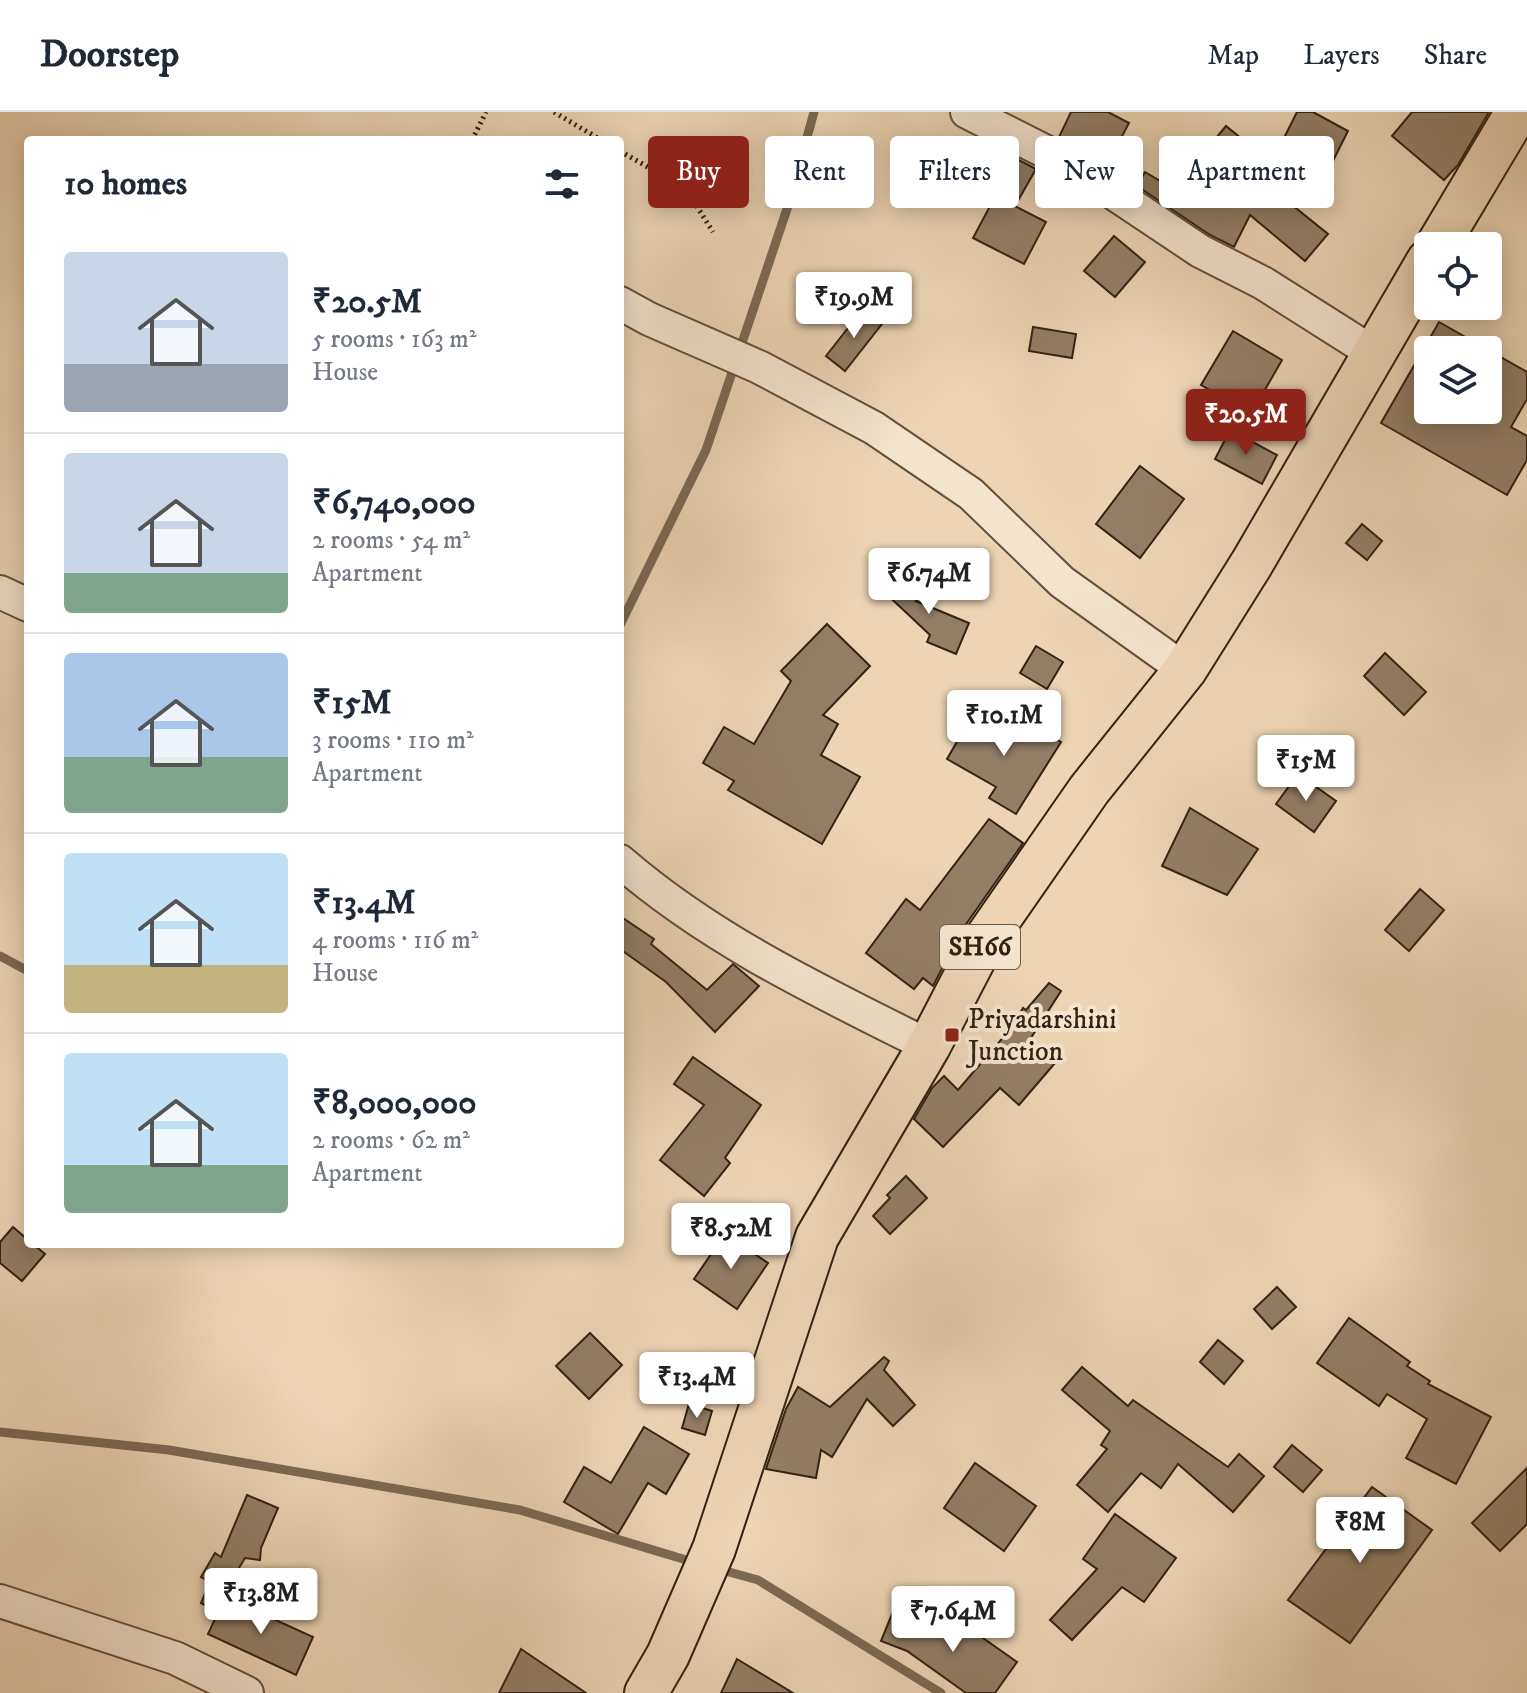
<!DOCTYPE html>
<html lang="en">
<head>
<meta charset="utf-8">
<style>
  :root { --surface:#fff; --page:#f2f2f3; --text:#1f2937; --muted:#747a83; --line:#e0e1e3; --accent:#8f2418 }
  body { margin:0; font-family:"IM FELL DW Pica",serif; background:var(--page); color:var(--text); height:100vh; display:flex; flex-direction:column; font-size:30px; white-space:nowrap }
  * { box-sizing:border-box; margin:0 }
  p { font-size:26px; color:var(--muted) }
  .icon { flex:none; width:44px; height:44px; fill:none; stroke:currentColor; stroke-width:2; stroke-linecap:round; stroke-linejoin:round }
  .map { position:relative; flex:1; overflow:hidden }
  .drawer { position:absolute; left:24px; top:24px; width:600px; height:1112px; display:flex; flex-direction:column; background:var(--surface); border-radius:8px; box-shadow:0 4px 20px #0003 }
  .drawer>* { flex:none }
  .guide { position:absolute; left:648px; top:24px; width:758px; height:72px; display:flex; gap:16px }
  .tools { position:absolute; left:1414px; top:120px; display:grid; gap:16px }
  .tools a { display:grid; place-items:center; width:88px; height:88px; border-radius:8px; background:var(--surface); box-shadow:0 4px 20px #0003; font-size:40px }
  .price { position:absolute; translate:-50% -68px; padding:0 18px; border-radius:8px; background:#fff; color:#222; font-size:26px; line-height:52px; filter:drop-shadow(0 2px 4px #0008) }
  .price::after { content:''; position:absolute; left:50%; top:48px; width:24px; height:18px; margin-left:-12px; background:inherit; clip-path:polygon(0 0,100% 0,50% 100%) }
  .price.selected { background:var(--accent); color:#fff }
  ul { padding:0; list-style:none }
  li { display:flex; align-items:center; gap:24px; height:200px; padding:0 40px }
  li+li { border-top:2px solid var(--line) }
  li span { display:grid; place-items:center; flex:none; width:224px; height:160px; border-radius:8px; color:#555 }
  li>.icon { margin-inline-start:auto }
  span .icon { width:96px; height:96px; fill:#fffc; stroke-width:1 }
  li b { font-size:34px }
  h2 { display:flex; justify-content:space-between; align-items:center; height:96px; padding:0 40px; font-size:34px }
  .chip { padding:0 28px; border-radius:8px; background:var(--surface); box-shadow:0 4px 20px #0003; font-size:28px; line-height:72px }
  .chip.selected { background:var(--accent); color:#fff }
  header { display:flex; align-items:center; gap:48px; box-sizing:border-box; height:112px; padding:0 40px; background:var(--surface); border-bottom:2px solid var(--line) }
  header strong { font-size:38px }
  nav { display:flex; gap:44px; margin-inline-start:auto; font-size:28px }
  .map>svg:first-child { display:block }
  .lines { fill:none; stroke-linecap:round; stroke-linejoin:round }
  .stream { stroke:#7b6952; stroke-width:9 }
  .building { fill:#937f66; stroke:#312211; stroke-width:2; fill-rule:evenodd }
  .minor-casing { stroke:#604f3a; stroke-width:36 }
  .major-casing { stroke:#312211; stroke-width:46 }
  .path { stroke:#312211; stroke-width:5; stroke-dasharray:2 4; stroke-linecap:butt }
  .minor { stroke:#f3e4ce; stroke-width:32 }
  .major { stroke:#edd5b4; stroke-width:42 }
  .poi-dot { fill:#8f2418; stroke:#f3e4ce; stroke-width:3 }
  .labels { text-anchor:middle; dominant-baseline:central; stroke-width:8; stroke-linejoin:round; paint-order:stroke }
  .shield { fill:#f3e4ce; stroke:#6b5c4a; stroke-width:2 }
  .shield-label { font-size:26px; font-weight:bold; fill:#312211 }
  .poi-label { font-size:28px; fill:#312211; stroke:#f3e4ce; text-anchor:start }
</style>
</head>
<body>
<header>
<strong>Doorstep</strong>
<nav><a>Map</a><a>Layers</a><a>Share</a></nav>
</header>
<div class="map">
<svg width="1527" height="1581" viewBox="0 0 1527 1581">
  <rect width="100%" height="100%" fill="#edd5b4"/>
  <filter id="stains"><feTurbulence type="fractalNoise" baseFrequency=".0025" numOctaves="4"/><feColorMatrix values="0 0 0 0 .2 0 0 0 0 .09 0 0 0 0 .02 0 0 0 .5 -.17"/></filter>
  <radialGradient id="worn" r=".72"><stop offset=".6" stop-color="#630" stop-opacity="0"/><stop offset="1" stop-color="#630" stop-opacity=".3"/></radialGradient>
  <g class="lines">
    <g class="stream">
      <path d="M620,513L706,338L788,94L814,0"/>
      <path d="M0,844L28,859"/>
      <path d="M0,1320L169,1338L520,1398L693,1450"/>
      <path d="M722,1458L758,1468L941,1581"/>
    </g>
  </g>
  <g class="building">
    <path d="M1071,0H1108L1129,11L1107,53L1059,25Z"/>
    <path d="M1297,0H1313L1348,19L1330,55L1303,41L1276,80L1328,122L1305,149L1250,103L1234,135L1210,123L1137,74L1145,60L1174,77L1226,14L1264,45L1272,34L1278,38Z"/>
    <path d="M1412,0H1489L1458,53L1444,68L1392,24Z"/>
    <path d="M997,37L1036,57L1015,94L1046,110L1024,152L973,126L998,79L979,68Z"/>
    <path d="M1114,124L1145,150L1115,185L1084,159Z"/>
    <path d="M863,197L882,212L845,259L826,244Z"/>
    <path d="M1439,210L1527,260V287L1511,315L1527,324V348L1507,383L1381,311ZM1428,238H1488V298H1428Z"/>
    <path d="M1033,215L1076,222L1072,246L1029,239Z"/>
    <path d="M1233,219L1282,248L1251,302L1201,273Z"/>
    <path d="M1230,318L1277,343L1262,372L1215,347Z"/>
    <path d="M1140,354L1184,387L1140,446L1096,412Z"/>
    <path d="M1362,412L1382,429L1367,448L1346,431Z"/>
    <path d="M908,462L925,479L916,489L969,511L956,542L927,530L930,523L880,476L881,475L892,479Z"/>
    <path d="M827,512L870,554L823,603L838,612L821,643L860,665L822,732L728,678L734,669L703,651L724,615L754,632L791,569L781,559Z"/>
    <path d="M1036,534L1063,550L1047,577L1020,561Z"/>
    <path d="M1385,541L1426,580L1404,603L1364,564Z"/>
    <path d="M976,597L1027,626L1034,614L1061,630L1016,702L989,686L996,675L947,647Z"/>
    <path d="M1298,662L1336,689L1314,720L1276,692Z"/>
    <path d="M1190,696L1258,737L1227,783L1162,754Z"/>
    <path d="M989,707L1023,731L962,818L933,874L923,866L914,877L866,841L906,787L920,798Z"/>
    <path d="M1420,777L1444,798L1409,839L1385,818Z"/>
    <path d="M620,804L654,827L651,832L707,878L733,852L759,874L715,920L666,870L620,837Z"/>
    <path d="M1049,871L1061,879L1029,929L1055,951L1019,993L1000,976L943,1035L914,1007L932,976L944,964L958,978L1013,914L1023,896L1026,898Z"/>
    <path d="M693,945L761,993L725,1046L730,1051L704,1084L660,1048L704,993L674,972Z"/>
    <path d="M906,1064L927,1086L890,1122L873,1104L890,1086L887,1083Z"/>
    <path d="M13,1115L28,1128V1132H33L45,1142L22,1169L0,1151V1130Z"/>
    <path d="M725,1122L768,1151L737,1197L694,1167Z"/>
    <path d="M1277,1175L1296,1195L1272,1217L1254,1197Z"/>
    <path d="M1349,1206L1410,1250L1407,1254L1430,1269L1428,1272L1491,1305L1456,1372L1406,1346L1427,1307L1387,1282L1379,1294L1317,1251Z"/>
    <path d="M590,1221L622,1253L589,1287L556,1254Z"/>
    <path d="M1218,1228L1243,1249L1224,1272L1200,1250Z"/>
    <path d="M884,1245L889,1249L884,1258L915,1293L893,1314L867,1287L832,1345L821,1338L816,1366L766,1357L786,1297L798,1275L830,1295Z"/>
    <path d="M1082,1255L1128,1294L1133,1288L1228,1355L1239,1342L1264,1364L1233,1400L1178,1352L1161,1376L1141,1361L1108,1400L1077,1373L1107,1337L1101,1333L1110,1319L1062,1278Z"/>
    <path d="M689,1292L712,1299L705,1323L682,1316Z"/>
    <path d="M644,1315L689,1342L666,1382L648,1371L618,1422L564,1390L584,1355L611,1371Z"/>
    <path d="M1292,1333L1322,1358L1303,1380L1274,1355Z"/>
    <path d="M975,1351L1036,1394L1004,1439L944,1396Z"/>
    <path d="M1527,1356V1412L1500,1439L1472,1411Z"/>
    <path d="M1372,1375L1432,1418L1350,1531L1288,1488Z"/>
    <path d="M247,1383L278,1396L261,1436L260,1448L245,1446L214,1498L201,1491L210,1470L201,1465L215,1441L221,1445Z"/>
    <path d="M1115,1402L1176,1446L1144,1490L1122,1475L1072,1528L1050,1508L1097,1457L1083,1447Z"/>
    <path d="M225,1485L313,1525L296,1563L208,1522Z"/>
    <path d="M892,1502L944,1524L956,1507L1017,1550L995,1581H966L907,1539L881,1529Z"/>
    <path d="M521,1537L586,1581H499Z"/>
    <path d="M737,1547L793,1581H721Z"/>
  </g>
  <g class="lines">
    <defs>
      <g id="minor">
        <path d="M967,0L1070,52L1200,139L1263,171L1375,242"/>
        <path d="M620,191L649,207L759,255L874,316L971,382L1062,470L1185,558"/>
        <path d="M0,480L28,493"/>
        <path d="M620,749C711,828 821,880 929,934"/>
        <path d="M0,1489L175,1546L247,1581"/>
      </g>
      <g id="major">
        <path d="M1437,134L1517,0"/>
        <path d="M646,1581L668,1543L714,1437L817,1125L929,934L982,832L1089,678L1185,558L1252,451L1428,149"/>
      </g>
    </defs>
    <use href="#minor" class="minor-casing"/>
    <use href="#major" class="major-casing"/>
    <g class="path">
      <path d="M554,0L601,28"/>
      <path d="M472,28L486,0"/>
      <path d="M620,39L686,77L713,120"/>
    </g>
    <use href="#minor" class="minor"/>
    <use href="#major" class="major"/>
  </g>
  <rect class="poi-dot" x="944" y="915" width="16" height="16" rx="4"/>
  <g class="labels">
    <rect class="shield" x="940" y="813" width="80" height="44" rx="6"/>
    <g class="shield-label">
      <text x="980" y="835">SH66</text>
    </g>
    <g class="poi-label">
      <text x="968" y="907">Priyadarshini<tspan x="968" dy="32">Junction</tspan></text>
    </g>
  </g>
  <rect width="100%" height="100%" filter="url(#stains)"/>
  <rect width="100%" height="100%" fill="url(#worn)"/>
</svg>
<div class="tools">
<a><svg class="icon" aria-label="locate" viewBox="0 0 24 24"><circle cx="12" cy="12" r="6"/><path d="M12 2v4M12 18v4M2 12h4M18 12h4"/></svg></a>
<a><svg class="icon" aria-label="layers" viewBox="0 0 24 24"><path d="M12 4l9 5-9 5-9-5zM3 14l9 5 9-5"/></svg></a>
</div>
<b class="price" style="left:854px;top:228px">₹19.9M</b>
<b class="price selected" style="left:1246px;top:345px">₹20.5M</b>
<b class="price" style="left:929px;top:504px">₹6.74M</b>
<b class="price" style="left:1004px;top:646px">₹10.1M</b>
<b class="price" style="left:1306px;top:691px">₹15M</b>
<b class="price" style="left:731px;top:1159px">₹8.52M</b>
<b class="price" style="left:697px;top:1308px">₹13.4M</b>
<b class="price" style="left:1360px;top:1453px">₹8M</b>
<b class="price" style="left:261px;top:1524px">₹13.8M</b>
<b class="price" style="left:953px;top:1542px">₹7.64M</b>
<div class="guide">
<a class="chip selected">Buy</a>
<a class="chip">Rent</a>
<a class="chip">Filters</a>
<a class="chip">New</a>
<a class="chip">Apartment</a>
</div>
<section class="drawer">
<h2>10 homes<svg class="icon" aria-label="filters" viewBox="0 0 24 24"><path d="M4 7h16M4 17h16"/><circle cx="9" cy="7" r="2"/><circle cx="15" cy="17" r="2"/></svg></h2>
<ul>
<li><span style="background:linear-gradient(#c9d6e8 70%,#9aa5b1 0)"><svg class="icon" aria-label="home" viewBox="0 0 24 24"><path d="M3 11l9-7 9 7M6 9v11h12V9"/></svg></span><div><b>₹20.5M</b><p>5 rooms · 163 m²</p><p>House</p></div></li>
<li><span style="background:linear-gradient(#c9d6e8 75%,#7fa58c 0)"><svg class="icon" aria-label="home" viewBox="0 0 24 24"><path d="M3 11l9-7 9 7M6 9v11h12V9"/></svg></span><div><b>₹6,740,000</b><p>2 rooms · 54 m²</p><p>Apartment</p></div></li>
<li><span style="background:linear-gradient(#a9c7e8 65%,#7fa58c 0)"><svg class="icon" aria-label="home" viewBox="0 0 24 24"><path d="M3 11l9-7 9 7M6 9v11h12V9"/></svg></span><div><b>₹15M</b><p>3 rooms · 110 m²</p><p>Apartment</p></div></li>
<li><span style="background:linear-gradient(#bfe0f5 70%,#c2b280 0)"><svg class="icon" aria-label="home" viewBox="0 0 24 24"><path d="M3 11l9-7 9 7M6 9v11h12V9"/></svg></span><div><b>₹13.4M</b><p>4 rooms · 116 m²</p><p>House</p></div></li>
<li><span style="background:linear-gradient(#bfe0f5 70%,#7fa58c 0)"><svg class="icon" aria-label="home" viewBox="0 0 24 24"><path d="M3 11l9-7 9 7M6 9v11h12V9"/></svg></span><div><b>₹8,000,000</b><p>2 rooms · 62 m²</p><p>Apartment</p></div></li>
</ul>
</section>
</div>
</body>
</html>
